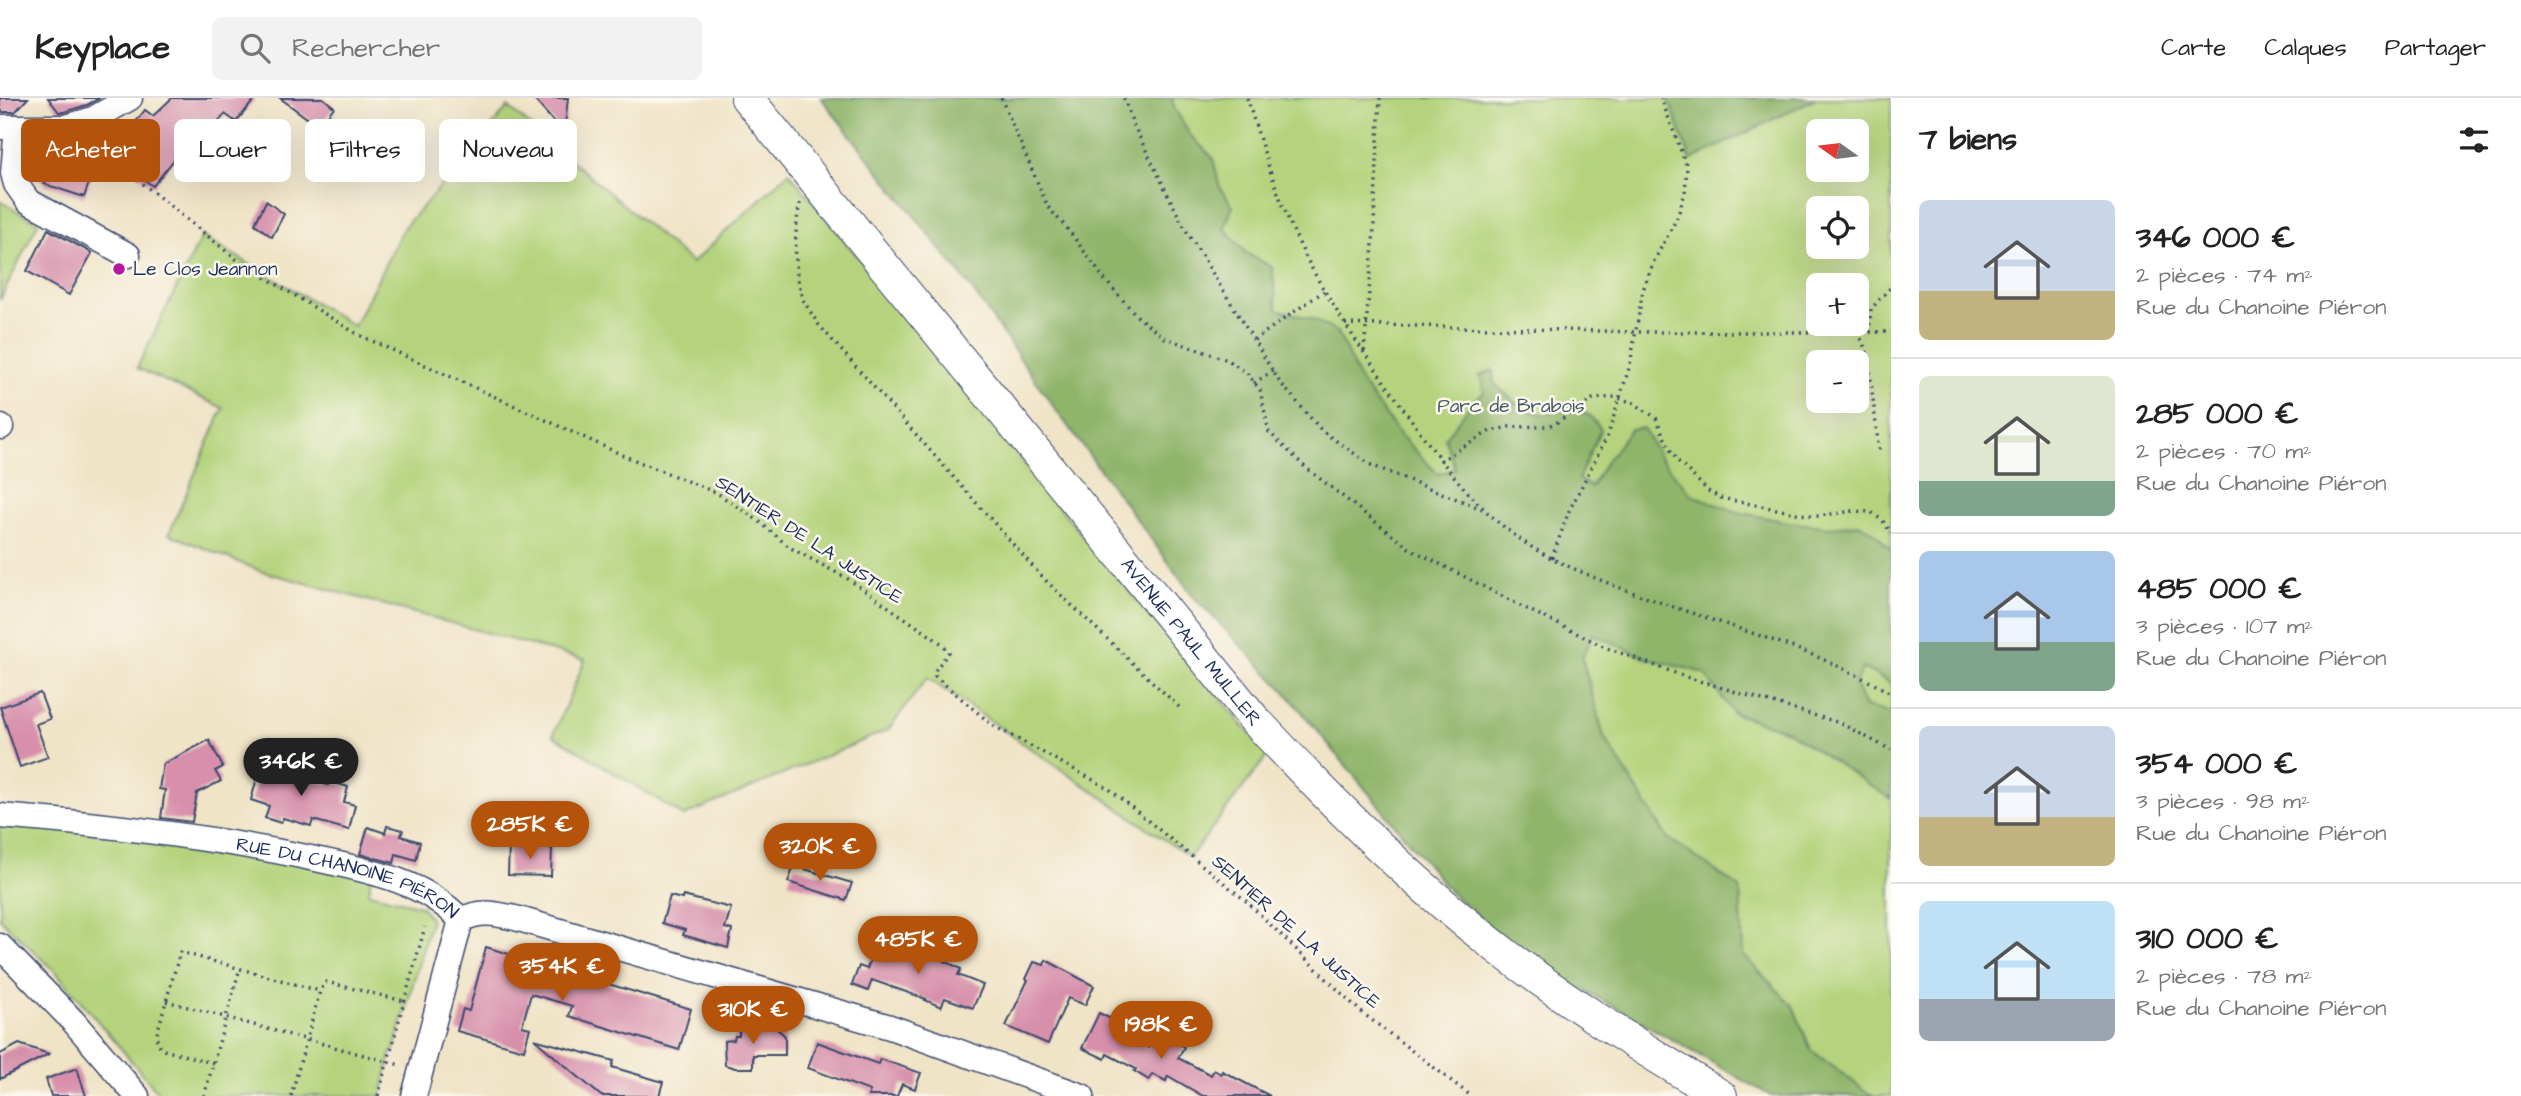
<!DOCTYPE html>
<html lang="fr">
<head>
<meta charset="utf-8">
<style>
  :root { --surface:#fff; --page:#f2f2f2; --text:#222; --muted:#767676; --line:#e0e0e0; --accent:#b45309 }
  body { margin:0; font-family:"Architects Daughter",sans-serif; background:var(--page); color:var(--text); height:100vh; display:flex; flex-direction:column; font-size:26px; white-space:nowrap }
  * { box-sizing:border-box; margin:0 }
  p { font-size:23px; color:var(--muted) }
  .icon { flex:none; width:38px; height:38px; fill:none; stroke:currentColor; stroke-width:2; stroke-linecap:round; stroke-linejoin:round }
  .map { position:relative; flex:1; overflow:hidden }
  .side { display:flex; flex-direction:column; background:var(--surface); width:630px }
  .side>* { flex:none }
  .guide { position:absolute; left:21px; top:21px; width:665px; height:63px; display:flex; gap:14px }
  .needle { width:46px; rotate:284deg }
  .fabs { position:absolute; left:1806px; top:21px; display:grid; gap:14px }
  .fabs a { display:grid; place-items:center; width:63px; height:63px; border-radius:10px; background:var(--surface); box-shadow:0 7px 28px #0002; font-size:35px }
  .price { position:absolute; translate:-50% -60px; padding:0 16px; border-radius:24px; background:var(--accent); color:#fff; font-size:23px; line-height:46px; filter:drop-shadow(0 2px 4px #0008) }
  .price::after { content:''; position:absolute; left:50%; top:42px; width:21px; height:16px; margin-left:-10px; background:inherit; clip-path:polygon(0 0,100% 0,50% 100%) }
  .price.active { background:#222; color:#fff }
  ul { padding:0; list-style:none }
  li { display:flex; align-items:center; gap:21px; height:175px; padding:0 28px }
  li+li { border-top:2px solid var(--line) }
  li span { display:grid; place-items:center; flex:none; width:196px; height:140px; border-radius:10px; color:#555 }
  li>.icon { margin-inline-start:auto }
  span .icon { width:84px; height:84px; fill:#fffc; stroke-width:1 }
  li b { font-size:30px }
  h2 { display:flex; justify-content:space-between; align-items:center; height:84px; padding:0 28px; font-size:30px }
  .tag { padding:0 24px; border-radius:10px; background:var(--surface); box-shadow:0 7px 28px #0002; font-size:24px; line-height:63px }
  .tag.active { background:var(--accent); color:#fff }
  header { display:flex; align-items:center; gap:42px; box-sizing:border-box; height:98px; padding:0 35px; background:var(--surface); border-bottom:2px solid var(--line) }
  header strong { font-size:33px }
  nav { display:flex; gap:38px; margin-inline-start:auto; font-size:24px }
  .search { width:490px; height:63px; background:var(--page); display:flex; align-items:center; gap:18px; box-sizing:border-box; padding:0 24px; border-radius:10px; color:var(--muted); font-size:26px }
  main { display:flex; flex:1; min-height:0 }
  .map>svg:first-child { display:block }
  .green { fill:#b4d37b; stroke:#68816c; stroke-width:2; fill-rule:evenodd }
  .forest { fill:#8fb56b; stroke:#557264; stroke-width:2 }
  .building { fill:#d78fab }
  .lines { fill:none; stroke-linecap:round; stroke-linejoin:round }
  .minor-casing { stroke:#3b4a6e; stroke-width:27 }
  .major-casing { stroke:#3b4a6e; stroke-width:34 }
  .path { stroke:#3b4a6e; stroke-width:3.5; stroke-dasharray:2 5; stroke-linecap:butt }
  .minor { stroke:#fff; stroke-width:24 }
  .major { stroke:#fff; stroke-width:32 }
  .poi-dot { fill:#b5179e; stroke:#fbf7ec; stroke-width:2.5 }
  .labels { text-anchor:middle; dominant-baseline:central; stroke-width:5; stroke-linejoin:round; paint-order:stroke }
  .poi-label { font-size:19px; fill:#1b2f5e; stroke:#fbf7ec; text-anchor:start }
  .park-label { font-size:19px; fill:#415865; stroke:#fbf7ec }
  .street-label { font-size:19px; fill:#1b2f5e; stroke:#fbf7ec }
</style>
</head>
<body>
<header>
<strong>Keyplace</strong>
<div class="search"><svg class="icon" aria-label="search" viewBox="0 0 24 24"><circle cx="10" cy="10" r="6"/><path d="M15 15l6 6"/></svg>Rechercher</div>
<nav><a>Carte</a><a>Calques</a><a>Partager</a></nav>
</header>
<main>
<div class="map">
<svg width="1891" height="998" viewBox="0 0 1891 998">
  <rect width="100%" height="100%" fill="#fbf7ec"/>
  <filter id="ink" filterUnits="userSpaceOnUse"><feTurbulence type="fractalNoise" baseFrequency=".0143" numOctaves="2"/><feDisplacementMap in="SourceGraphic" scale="14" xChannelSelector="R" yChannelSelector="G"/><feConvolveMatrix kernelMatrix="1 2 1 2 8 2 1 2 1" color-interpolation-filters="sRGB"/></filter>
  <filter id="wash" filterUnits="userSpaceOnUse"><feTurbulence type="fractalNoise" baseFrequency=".00686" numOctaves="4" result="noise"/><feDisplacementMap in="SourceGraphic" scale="28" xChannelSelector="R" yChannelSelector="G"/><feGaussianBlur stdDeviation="1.57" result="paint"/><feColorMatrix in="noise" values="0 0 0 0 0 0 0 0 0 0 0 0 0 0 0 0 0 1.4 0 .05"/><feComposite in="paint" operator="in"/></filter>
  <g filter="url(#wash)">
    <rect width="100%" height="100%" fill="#f0e4c7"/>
    <g class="green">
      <path d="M840,0H1891V998H1829ZM1818,33H1857V72H1818ZM1818,110H1857V149H1818ZM1818,187H1857V226H1818ZM1818,264H1857V303H1818Z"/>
      <path d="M508,9L692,165L789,74L1082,437L1268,657L1190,759L927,580L888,632L684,718L553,637L585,562L258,472L169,436L223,310L137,270L202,138L354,228L404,129L450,78Z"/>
      <path d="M0,103L38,125L0,202Z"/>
      <path d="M0,726L126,735L371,777L369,795L421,808L431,822L394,953L391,956L382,998H161L57,875L0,821Z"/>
    </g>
    <g class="forest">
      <path d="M821,0H1172L1174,9L1190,37L1213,60L1220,90L1233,108L1224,130L1246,155L1272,169L1277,211L1315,222L1338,235L1360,283L1401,338L1438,376L1455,371L1445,340L1472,305L1484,294L1480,277L1493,272L1494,285C1508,298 1526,318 1548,316C1553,315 1559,310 1563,308L1589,317L1601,331L1578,381L1591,389L1605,365L1631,331L1643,330L1660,360L1692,397L1737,414L1788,424L1829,429L1859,426L1874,434L1891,452V585L1863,570L1855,586L1865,609L1891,615V701L1787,633L1733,615L1704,575L1646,560L1593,536L1582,560L1604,639L1667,739L1740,790L1743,857L1793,908L1811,952L1872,998H1771L1606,904L1535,867L1450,794L1283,591L1194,499L1056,312L966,183Z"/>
      <path d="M1668,0H1816L1691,62Z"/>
    </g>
    <g id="blocks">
      <g class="building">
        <path d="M0,0H28L15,14H3L0,11Z"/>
        <path d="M48,0H100L87,7L64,14H59Z"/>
        <path d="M172,0H256L236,24L225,16L196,50L192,48L181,61L177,58L153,88L132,72L120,57L118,47L145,12L153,18Z"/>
        <path d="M280,0H323L334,9L319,29Z"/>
        <path d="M533,0H568L564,36Z"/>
        <path d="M31,44H56L62,52L86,60L96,66L84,99L44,86L45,84L29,78Z"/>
        <path d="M266,103L284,116L272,139L255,126Z"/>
        <path d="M48,131L92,155L69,197L27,173Z"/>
        <path d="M40,595L50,621L36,626L48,659L20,669L0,609Z"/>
        <path d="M209,642L223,669L215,673L221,683L197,695L192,724L161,720L165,692L159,691L163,666Z"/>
        <path d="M263,658L284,665L281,676L311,685L312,682L328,687L329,683L348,689L344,704L355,707L349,732L313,722L311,728L283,720L281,725L265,720L269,708L251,702Z"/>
        <path d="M387,728L403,732L401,738L420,744L416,762L396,756L394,765L360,756L368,729L385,735Z"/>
        <path d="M509,749L552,750L551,778L508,777Z"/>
        <path d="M794,768L852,785L846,802L788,784Z"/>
        <path d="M670,798L682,801L683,798L731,810L725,830L732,832L728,850L683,837L685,832L662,825Z"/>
        <path d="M883,843L943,862L961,871L958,877L983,887L973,910L945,900L941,909L925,902L926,901L872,882L868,893L852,887L859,868L867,871L872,857L877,858Z"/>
        <path d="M486,849L691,911L679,952L569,918L572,908L531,896L522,928L530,930L524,952L457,933L463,911L469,913Z"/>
        <path d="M1046,862L1094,888L1085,907L1068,900L1048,946L1006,928L1028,882L1026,881L1034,864L1044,867Z"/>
        <path d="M1099,915L1125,928L1122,935L1148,950L1157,934L1184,949L1178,960L1211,977L1214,972L1221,976L1222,973L1270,998H1203L1168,978L1166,983L1152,976L1149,982L1134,973L1136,971L1107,956L1105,961L1082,950Z"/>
        <path d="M739,929H775L785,938V957H753V970H735L725,967L724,943L734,942L735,938H739Z"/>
        <path d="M534,941L614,963L612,969L663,984L659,998H601Z"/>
        <path d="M817,944L878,966L880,961L921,975L915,991L902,986L897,998H868L870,993L808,970Z"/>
        <path d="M19,946L49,956L0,981V956Z"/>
        <path d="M77,970L86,998H51L46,981Z"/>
      </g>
    </g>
  </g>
  <g filter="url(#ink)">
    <use href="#blocks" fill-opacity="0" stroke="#3b4a6e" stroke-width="2"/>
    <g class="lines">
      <defs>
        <g id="minor">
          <path d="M1,29H66L93,21L130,0"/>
          <path d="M17,29L13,75L16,86L28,103L128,157"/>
          <path d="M66,29L71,40L92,46L106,55"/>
          <path d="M0,329H1"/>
          <path id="s1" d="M0,718C103,726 205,738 306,759C360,771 421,780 461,822"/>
          <path d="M461,822C481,811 498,816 519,821L890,929L1082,998"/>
          <path d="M0,848L73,923L137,998"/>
          <path d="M414,998L461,822"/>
        </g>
        <g id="major">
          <path id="s2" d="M747,0L1254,621C1327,699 1402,775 1486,841C1560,900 1640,949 1721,998"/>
        </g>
      </defs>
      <use href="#minor" class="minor-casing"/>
      <use href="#major" class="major-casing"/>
      <g class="path">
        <path d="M1001,0L1048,109L1070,134L1105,182L1138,219L1165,240L1228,262L1247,275L1260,292L1269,334L1305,369L1409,450L1523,509L1607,550L1686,579L1840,625L1891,652"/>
        <path d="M1124,0L1133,26L1184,129L1279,283L1322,333L1371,367L1482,411"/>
        <path d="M1247,0C1262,48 1277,99 1299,145C1323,196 1356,243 1388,289C1434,353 1478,423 1551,460C1632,500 1721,522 1805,554C1834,565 1863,580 1891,595"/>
        <path d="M121,68L236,161L357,236L627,359L717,395L760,424L789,449L848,481L941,545L949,554L936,571L935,578L992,627L1108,690L1246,803L1360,913L1471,998"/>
        <path d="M800,105C794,131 793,178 804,203C808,211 814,219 819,227L1042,479L1180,610"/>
        <path d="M1345,226L1637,234H1891"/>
        <path d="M1858,234L1868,257L1879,353"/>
        <path d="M1869,234L1871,211L1891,189"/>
        <path d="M1254,242L1324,193"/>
        <path d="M1364,253L1373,147L1380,0"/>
        <path d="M1254,285L1273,273"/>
        <path d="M1440,363L1490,333L1509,329L1548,328L1556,325L1593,301L1615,299L1634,305L1656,320L1669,350L1677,362L1708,393L1721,400L1801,416L1818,418L1853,413L1871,414L1883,423L1891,435"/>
        <path d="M1552,460L1569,413L1608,337L1630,267L1643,192L1654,163L1677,120L1685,95L1687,69L1661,0"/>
        <path d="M166,903L400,967"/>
        <path d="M213,965L164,952L160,948L156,939L180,854L320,893"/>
        <path d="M204,998L240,870"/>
        <path d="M291,998L320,893L326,884L404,903"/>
        <path d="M378,998L425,829"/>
      </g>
      <use href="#minor" class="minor"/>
      <use href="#major" class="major"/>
    </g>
  </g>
  <circle class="poi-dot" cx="119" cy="171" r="7"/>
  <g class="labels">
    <g class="poi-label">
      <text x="133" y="171">Le Clos Jeannon</text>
    </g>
    <g class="park-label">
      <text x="1511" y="308">Parc de Brabois</text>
    </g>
    <g class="street-label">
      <text transform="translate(809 442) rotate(33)">SENTIER DE LA JUSTICE</text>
      <text stroke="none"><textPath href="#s2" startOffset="702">AVENUE PAUL MULLER</textPath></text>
      <text stroke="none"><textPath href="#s1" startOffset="355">RUE DU CHANOINE PIÉRON</textPath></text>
      <text transform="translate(1296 834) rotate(42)">SENTIER DE LA JUSTICE</text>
    </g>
  </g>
</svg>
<div class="fabs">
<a><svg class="needle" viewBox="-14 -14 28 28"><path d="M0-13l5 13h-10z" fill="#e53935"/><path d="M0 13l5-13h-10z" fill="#767676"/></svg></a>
<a><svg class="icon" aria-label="locate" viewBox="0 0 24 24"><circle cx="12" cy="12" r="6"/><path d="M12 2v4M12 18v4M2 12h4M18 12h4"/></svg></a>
<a>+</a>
<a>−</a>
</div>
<b class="price active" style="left:301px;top:700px">346K €</b>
<b class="price" style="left:530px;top:763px">285K €</b>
<b class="price" style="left:820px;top:785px">320K €</b>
<b class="price" style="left:918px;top:878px">485K €</b>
<b class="price" style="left:562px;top:905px">354K €</b>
<b class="price" style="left:753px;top:948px">310K €</b>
<b class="price" style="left:1161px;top:963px">198K €</b>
<div class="guide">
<a class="tag active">Acheter</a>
<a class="tag">Louer</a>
<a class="tag">Filtres</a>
<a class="tag">Nouveau</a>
</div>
</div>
<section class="side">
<h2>7 biens<svg class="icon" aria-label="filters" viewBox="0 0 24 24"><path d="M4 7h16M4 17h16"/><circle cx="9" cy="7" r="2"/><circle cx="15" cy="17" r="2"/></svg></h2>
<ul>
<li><span style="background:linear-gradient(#c9d6e8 65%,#c2b280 0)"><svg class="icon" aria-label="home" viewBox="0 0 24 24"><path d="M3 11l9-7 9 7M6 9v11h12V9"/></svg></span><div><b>346 000 €</b><p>2 pièces · 74 m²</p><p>Rue du Chanoine Piéron</p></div></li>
<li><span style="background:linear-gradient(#dfe7d0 75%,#7fa58c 0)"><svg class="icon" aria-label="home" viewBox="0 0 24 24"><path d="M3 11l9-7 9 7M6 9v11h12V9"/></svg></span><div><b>285 000 €</b><p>2 pièces · 70 m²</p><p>Rue du Chanoine Piéron</p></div></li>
<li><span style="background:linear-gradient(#a9c7e8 65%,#7fa58c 0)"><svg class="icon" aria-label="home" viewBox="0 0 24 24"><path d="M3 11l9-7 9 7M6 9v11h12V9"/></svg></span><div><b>485 000 €</b><p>3 pièces · 107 m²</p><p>Rue du Chanoine Piéron</p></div></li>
<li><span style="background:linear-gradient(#c9d6e8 65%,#c2b280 0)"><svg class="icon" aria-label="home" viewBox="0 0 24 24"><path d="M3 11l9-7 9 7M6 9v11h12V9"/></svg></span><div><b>354 000 €</b><p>3 pièces · 98 m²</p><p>Rue du Chanoine Piéron</p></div></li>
<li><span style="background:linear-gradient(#bfe0f5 70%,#9aa5b1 0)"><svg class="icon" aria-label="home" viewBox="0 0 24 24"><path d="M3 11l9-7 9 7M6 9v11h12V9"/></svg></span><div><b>310 000 €</b><p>2 pièces · 78 m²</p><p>Rue du Chanoine Piéron</p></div></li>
</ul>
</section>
</main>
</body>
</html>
